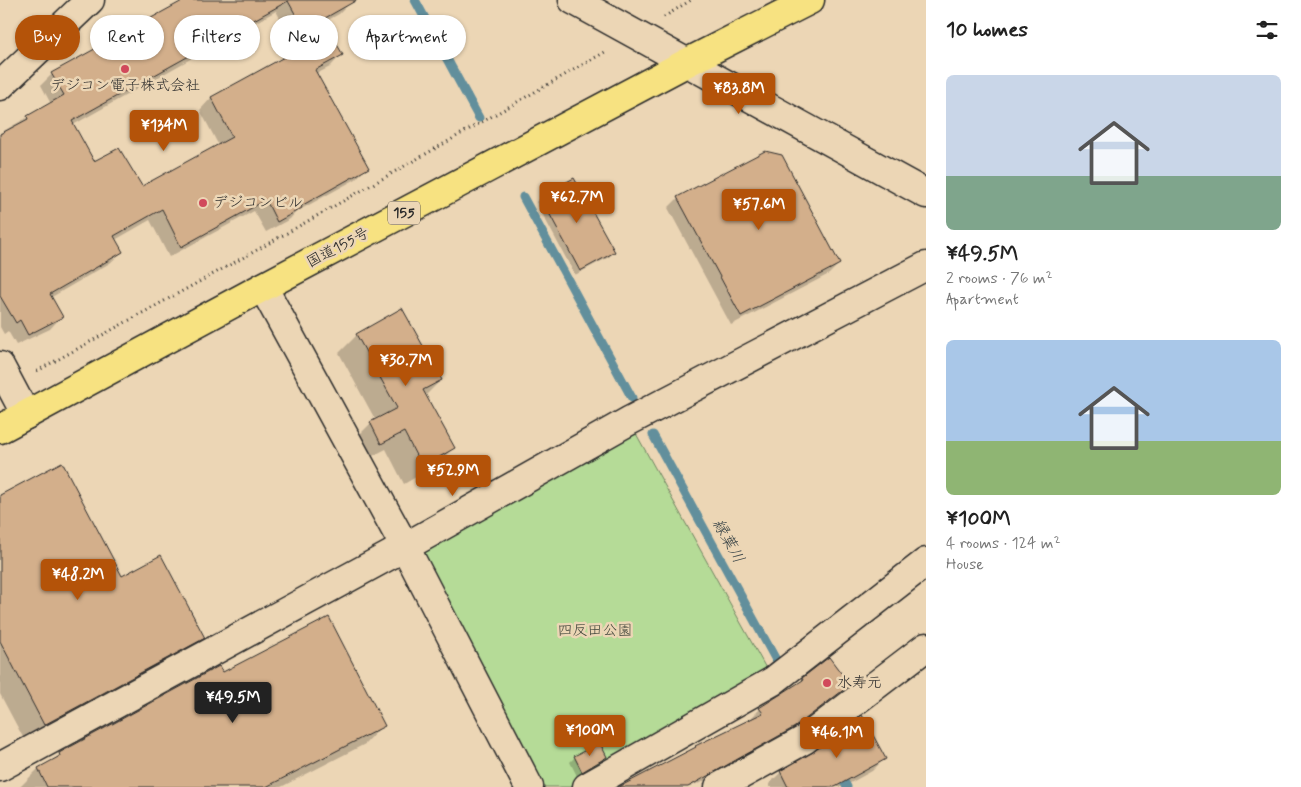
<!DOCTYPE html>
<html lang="en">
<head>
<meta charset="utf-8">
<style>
  :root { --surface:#fff; --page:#f6f6f6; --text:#222; --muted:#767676; --accent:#b45309 }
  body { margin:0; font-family:Mynerve,"Klee One",sans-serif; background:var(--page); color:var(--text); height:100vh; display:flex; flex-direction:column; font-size:19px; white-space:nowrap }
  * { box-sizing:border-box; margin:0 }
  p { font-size:16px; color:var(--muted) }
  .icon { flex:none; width:28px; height:28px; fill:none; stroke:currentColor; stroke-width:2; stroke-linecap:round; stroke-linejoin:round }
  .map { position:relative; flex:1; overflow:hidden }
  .drawer { display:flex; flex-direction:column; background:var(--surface); width:375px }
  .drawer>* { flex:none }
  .hud { position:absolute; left:15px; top:15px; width:475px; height:45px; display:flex; gap:10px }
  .price { position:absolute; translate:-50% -42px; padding:0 11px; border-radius:5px; background:var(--accent); color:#fff; font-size:16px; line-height:32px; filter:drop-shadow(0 1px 2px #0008) }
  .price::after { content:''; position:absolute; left:50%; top:30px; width:15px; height:11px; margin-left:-8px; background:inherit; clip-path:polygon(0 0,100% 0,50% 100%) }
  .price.selected { background:#222; color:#fff }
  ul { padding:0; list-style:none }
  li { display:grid; align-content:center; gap:10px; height:265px; padding:0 20px }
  li span { display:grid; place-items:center; height:155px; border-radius:8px; color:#555 }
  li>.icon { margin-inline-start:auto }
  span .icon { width:90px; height:90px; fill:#fffc; stroke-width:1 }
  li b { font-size:21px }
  h2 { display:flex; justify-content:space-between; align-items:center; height:60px; padding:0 20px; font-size:21px }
  .tag { padding:0 18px; border-radius:22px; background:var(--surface); box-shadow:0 1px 4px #0004; font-size:18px; line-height:45px }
  .tag.selected { background:var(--accent); color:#fff }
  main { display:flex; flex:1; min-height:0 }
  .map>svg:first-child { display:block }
  .green { fill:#b5db97; stroke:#708361 }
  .shadow { fill:#0003 }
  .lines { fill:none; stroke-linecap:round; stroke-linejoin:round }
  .stream { stroke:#628f9c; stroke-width:9 }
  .building { fill:#d3af8b; stroke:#2b2b2b }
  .minor-casing { stroke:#2b2b2b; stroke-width:31 }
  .highway-casing { stroke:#2b2b2b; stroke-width:31 }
  .path { stroke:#2b2b2b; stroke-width:3; stroke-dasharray:1 4; stroke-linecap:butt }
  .minor { stroke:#ecd6b5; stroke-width:28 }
  .highway { stroke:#f7e281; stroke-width:28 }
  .poi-dot { fill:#d1495b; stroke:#ecd6b5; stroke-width:2 }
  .labels { text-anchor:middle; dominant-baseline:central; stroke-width:5; stroke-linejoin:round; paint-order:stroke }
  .shield { fill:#ecd6b5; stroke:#655e54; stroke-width:1 }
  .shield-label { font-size:14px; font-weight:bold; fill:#2b2b2b }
  .poi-label { font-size:15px; fill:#2b2b2b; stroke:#ecd6b5; text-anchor:start }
  .street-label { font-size:15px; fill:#2b2b2b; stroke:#ecd6b5 }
  .park-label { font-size:15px; fill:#40453b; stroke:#ecd6b5 }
  .water-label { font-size:16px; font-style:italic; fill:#394447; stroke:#ecd6b5 }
</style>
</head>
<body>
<main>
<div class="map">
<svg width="926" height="787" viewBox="0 0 926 787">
  <rect width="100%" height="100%" fill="#ecd6b5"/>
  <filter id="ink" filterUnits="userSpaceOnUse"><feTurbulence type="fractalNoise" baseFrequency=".02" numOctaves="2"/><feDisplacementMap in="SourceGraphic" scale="10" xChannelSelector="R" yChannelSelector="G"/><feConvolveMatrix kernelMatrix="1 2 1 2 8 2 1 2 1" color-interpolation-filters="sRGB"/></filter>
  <g filter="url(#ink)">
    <path class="green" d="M629,421L773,681L587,787H529L405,547Z"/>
    <g class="shadow">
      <path d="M185,0H349L350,3L339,14L292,40L276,11L73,125L94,163L141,188L219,146L200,110L211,98L329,34L341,55L330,67L316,74L367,167L356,179L296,212L290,219L266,232L254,211L169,257L150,220L115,240L122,252L110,263L50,298L61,317L50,329L16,345L8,331L4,334L0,327V133L51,104L41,85L52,74Z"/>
      <path d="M574,179L613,252L609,257L575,275L536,202L540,198Z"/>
      <path d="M678,198L839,264L829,274L731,325L668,208Z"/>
      <path d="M357,335L441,380L425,396L453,448L435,466L404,484L386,449L363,461L353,441L371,423L376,421L339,353Z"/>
      <path d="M0,496L122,578L203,638L185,656L26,743L0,694Z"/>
      <path d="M222,674L383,725L365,744L281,787H20L38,769L51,763L60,754Z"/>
      <path d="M803,679L848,685L838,695L784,737L699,784L698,783L690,787H621L693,750L696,747L751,720L750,719L760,709L796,686Z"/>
      <path d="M575,757H606L601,762L577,776L570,762Z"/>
      <path d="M884,759L872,771L843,787H770L769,784L781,772Z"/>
    </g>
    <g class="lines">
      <g class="stream">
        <path d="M415,0L479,118"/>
        <path d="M523,197L632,398"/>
        <path d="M653,435L776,660"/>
        <path d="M839,773L847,787"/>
      </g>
    </g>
    <g class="building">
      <path d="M184,0H357L304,30L288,1L72,121L94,161L119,148L142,186L232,137L211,97L330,32L343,55L315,70L369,168L301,206L302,208L277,222L266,200L181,247L162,209L114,236L123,252L50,294L63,317L28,335L20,320L16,323L0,296V134L28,119L27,116L64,95L51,73Z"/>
      <path d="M765,151L782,155L840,264L741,316L677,197Z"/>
      <path d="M574,178L615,252L580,271L540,196Z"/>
      <path d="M402,308L442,380L423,390L455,448L422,467L404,432L381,444L370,422L397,408L356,334Z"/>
      <path d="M62,462L122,576L161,555L205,638L44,725L0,641V495Z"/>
      <path d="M329,617L385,726L266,787H47L38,768L60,756L59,753L219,666L223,672Z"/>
      <path d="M829,657L850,685L795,727L688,787H619L696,747L695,746L763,713L759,708L803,680L802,678Z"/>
      <path d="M862,715L886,759L835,787H788L780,771L813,752Z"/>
      <path d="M600,743L607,757L582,772L574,756Z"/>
    </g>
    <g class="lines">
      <defs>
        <g id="minor">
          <path d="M573,0L926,194"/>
          <path d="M0,86L90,0"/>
          <path d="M263,287L405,547L529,787"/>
          <path d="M0,366L26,415"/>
          <path d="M0,767L405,547L629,421L926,266"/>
          <path d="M587,787L773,681L926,562"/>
          <path d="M719,787L804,740L926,647"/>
        </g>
        <path id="highway" d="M0,429L263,287L688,62L810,0"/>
      </defs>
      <use href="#minor" class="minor-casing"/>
      <use href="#highway" class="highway-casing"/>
      <g class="path">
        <path d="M664,17L691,0"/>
        <path d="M37,371L257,250L605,52"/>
      </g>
      <use href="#minor" class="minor"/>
      <use href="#highway" class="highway"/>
    </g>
  </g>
  <g class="poi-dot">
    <circle cx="125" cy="69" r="5"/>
    <circle cx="203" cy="203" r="5"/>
    <circle cx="827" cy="683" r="5"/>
  </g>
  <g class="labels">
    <rect class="shield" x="388" y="201.5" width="32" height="23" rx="4"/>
    <g class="shield-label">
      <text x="404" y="213">155</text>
    </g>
    <g class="poi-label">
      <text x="125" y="86" text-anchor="middle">デジコン電子株式会社</text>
      <text x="213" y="203">デジコンビル</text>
      <text x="837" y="683">水寿元</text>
    </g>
    <g class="street-label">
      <text transform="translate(338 248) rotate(-28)">国道155号</text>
    </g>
    <g class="park-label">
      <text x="595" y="631">四反田公園</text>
    </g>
    <g class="water-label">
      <text transform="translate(728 541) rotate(61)">縁葉川</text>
    </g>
  </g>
</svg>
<b class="price" style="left:739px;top:115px">¥83.8M</b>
<b class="price" style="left:164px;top:152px">¥134M</b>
<b class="price" style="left:577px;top:224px">¥62.7M</b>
<b class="price" style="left:759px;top:231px">¥57.6M</b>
<b class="price" style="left:406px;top:387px">¥30.7M</b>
<b class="price" style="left:453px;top:497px">¥52.9M</b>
<b class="price" style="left:78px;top:601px">¥48.2M</b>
<b class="price selected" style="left:233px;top:724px">¥49.5M</b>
<b class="price" style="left:590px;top:757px">¥100M</b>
<b class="price" style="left:837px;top:759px">¥46.1M</b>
<div class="hud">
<a class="tag selected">Buy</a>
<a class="tag">Rent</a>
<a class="tag">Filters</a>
<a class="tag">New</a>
<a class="tag">Apartment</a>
</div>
</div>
<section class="drawer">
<h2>10 homes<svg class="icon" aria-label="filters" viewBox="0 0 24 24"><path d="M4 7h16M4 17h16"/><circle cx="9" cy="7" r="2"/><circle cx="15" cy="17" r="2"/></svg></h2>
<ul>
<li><span style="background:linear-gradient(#c9d6e8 65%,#7fa58c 0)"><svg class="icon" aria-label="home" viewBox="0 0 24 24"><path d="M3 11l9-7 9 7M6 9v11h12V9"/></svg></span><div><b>¥49.5M</b><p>2 rooms · 76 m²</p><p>Apartment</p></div></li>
<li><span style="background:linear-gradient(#a9c7e8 65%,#8fb573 0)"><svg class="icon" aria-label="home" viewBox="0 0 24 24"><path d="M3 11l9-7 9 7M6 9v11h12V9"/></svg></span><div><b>¥100M</b><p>4 rooms · 124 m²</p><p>House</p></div></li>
</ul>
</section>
</main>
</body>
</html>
